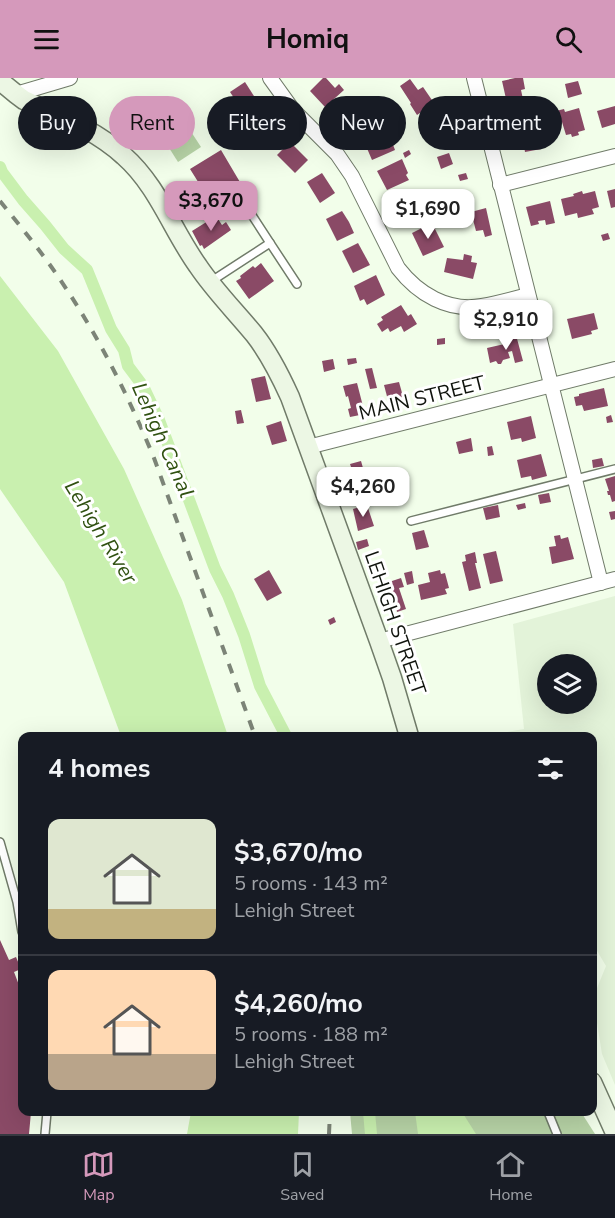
<!DOCTYPE html>
<html lang="en">
<head>
<meta charset="utf-8">
<style>
  :root { --surface:#171b24; --page:#20242c; --text:#f1f3f6; --muted:#9ea1a6; --line:#363941; --accent:#d599bb }
  body { margin:0; font-family:"Nunito Sans",sans-serif; background:var(--page); color:var(--text); height:100vh; display:flex; flex-direction:column; font-size:22px; white-space:nowrap }
  * { box-sizing:border-box; margin:0 }
  p { font-size:20px; color:var(--muted) }
  .icon { flex:none; width:33px; height:33px; fill:none; stroke:currentColor; stroke-width:2; stroke-linecap:round; stroke-linejoin:round }
  .map { position:relative; flex:1; overflow:hidden }
  .panel { position:absolute; left:18px; top:654px; width:579px; height:384px; display:flex; flex-direction:column; background:var(--surface); border-radius:12px; box-shadow:0 6px 24px #0002 }
  .panel>* { flex:none }
  .hud { position:absolute; left:18px; top:18px; width:579px; height:54px; display:flex; gap:12px }
  .controls { position:absolute; left:537px; top:576px; display:grid; gap:12px }
  .controls a { display:grid; place-items:center; width:60px; height:60px; border-radius:50%; background:var(--surface); box-shadow:0 6px 24px #0002; font-size:30px }
  .price { position:absolute; translate:-50% -51px; padding:0 14px; border-radius:12px; background:#fff; color:#222; font-size:20px; line-height:39px; filter:drop-shadow(0 2px 3px #0008) }
  .price::after { content:''; position:absolute; left:50%; top:36px; width:18px; height:14px; margin-left:-9px; background:inherit; clip-path:polygon(0 0,100% 0,50% 100%) }
  .price.on { background:var(--accent); color:#111 }
  ul { padding:0; list-style:none }
  li { display:flex; align-items:center; gap:18px; height:150px; padding:0 30px }
  li+li { border-top:2px solid var(--line) }
  li span { display:grid; place-items:center; flex:none; width:168px; height:120px; border-radius:12px; color:#555 }
  li>.icon { margin-inline-start:auto }
  span .icon { width:72px; height:72px; fill:#fffc; stroke-width:1 }
  li b { font-size:26px }
  h2 { display:flex; justify-content:space-between; align-items:center; height:72px; padding:0 30px; font-size:26px }
  .chip { padding:0 21px; border-radius:27px; background:var(--surface); box-shadow:0 6px 24px #0002; font-size:21px; line-height:54px }
  .chip.on { background:var(--accent); color:#111 }
  header { display:flex; justify-content:space-between; align-items:center; height:78px; padding:0 30px; background:var(--accent); color:#111; font-size:27px; font-weight:700 }
  .tabs { display:flex; justify-content:space-around; align-items:center; height:84px; border-top:2px solid var(--line); background:var(--surface); font-size:16px; color:var(--muted) }
  .tabs a { display:grid; justify-items:center; gap:3px }
  .tabs .on { color:var(--accent) }
  .map>svg:first-child { display:block }
  .built { fill:#e3f3d9; fill-rule:evenodd }
  .green { fill:#b7d3a6 }
  .water { fill:#c9f0af }
  .lines { fill:none; stroke-linecap:round; stroke-linejoin:round }
  .canal { stroke:#c9f0af; stroke-width:12 }
  .building { fill:#8a4a66 }
  .lane-casing { stroke:#707b69; stroke-width:10 }
  .street-casing { stroke:#707b69; stroke-width:16 }
  .secondary-casing { stroke:#707b69; stroke-width:21 }
  .lane { stroke:#fff; stroke-width:7 }
  .street { stroke:#fff; stroke-width:14 }
  .secondary { stroke:#ecf7e4; stroke-width:18 }
  .rail { stroke:#7c8477; stroke-width:4; stroke-dasharray:10 10; stroke-linecap:butt }
  .labels { text-anchor:middle; dominant-baseline:central; stroke-width:6; stroke-linejoin:round; paint-order:stroke }
  .street-label { font-size:20px; fill:#0f130c; stroke:#fff }
  .water-label { font-size:21px; font-style:italic; fill:#305111; stroke:#fff }
</style>
</head>
<body>
<header><svg class="icon" aria-label="menu" viewBox="0 0 24 24"><path d="M4 6h16M4 12h16M4 18h16"/></svg>Homiq<svg class="icon" aria-label="search" viewBox="0 0 24 24"><circle cx="10" cy="10" r="6"/><path d="M15 15l6 6"/></svg></header>
<div class="map">
<svg width="615" height="1056" viewBox="0 0 615 1056">
  <rect width="100%" height="100%" fill="#f2feea"/>
  <path class="built" d="M615,518V1007L602,976L593,920L606,888L593,866L592,658H484L524,651L513,546ZM548,586H586V626H548Z"/>
  <g class="green">
    <path d="M178,41L184,43L201,69L178,84L159,54Z"/>
    <path d="M350,1034H581L595,1056H352Z"/>
  </g>
  <g class="water">
    <path d="M0,198L58,273L124,391L182,522L228,658H121L64,504L0,411Z"/>
    <path d="M191,1034H299L298,1056H187Z"/>
    <path d="M415,1034H462L476,1056H418Z"/>
  </g>
  <g class="lines">
    <g class="canal">
      <path d="M0,89L2,94L23,122L45,147L64,171L87,192L111,251L124,272L128,288L143,308L159,342L215,491L228,517L244,557L260,608L286,658"/>
      <path d="M369,1034L371,1056"/>
    </g>
  </g>
  <g class="building">
    <path d="M323,0H326L335,10L339,6L344,12L325,29L310,13Z"/>
    <path d="M515,0H523L525,11L521,12L527,40L511,43L502,3Z"/>
    <path d="M410,1L418,12L423,9L434,25L417,37L410,26L411,25L400,8Z"/>
    <path d="M578,3L582,16L568,20L565,6Z"/>
    <path d="M245,4L259,26L244,35L230,14Z"/>
    <path d="M355,23L359,30L365,26L370,36L368,37L371,44L350,53L342,38L344,36L341,31Z"/>
    <path d="M615,28V46L602,50L597,33Z"/>
    <path d="M579,30L585,52L578,54L579,57L572,59L571,56L566,57L562,44H559L556,33L564,31L565,34Z"/>
    <path d="M447,33L459,52L448,59L443,52L434,57L426,45Z"/>
    <path d="M377,34L379,39L373,42L371,37Z"/>
    <path d="M264,36L275,47L273,49L282,57L273,67L265,59L259,66L247,54Z"/>
    <path d="M557,42L559,53L548,55L546,44Z"/>
    <path d="M380,52L387,66L392,64L395,72L372,82L363,61Z"/>
    <path d="M541,54L543,62L539,63L541,71L525,74L524,68H521L519,60Z"/>
    <path d="M290,64L308,82L295,95L277,77Z"/>
    <path d="M221,72L247,116L240,120L244,126L226,135L223,130L217,134L190,91Z"/>
    <path d="M409,72L411,76L405,80L403,75Z"/>
    <path d="M449,75L453,86L441,91L437,79Z"/>
    <path d="M402,81L408,95L406,97L409,102L387,112L377,93Z"/>
    <path d="M322,95L335,115L320,125L307,104Z"/>
    <path d="M466,95L468,101L460,103L458,97Z"/>
    <path d="M615,111V129L611,130L607,113Z"/>
    <path d="M582,113L583,116L595,113L599,129L592,131L594,136L578,140L577,135L565,138L561,121L574,118L573,116Z"/>
    <path d="M411,116L418,131L422,130L424,135L402,146L395,131L399,128L396,123Z"/>
    <path d="M550,123L555,145L546,147L545,142L538,143L539,146L531,148L526,129Z"/>
    <path d="M486,130L492,157L485,159L483,152L476,153L471,134Z"/>
    <path d="M342,133L349,144L354,155L337,163L326,141Z"/>
    <path d="M216,138L222,147L226,144L231,152L204,171L202,167L200,168L192,153Z"/>
    <path d="M432,145L444,169L423,178L412,155Z"/>
    <path d="M608,155L610,161L603,163L601,157Z"/>
    <path d="M358,165L370,187L353,195L342,173Z"/>
    <path d="M464,176L472,178L471,184L477,185L473,201L444,194L447,180L463,182Z"/>
    <path d="M261,185L274,203L249,221L236,203L241,200L240,198L253,188L255,190Z"/>
    <path d="M376,197L385,217L367,227L364,221L360,223L354,208Z"/>
    <path d="M401,227L408,238L411,236L417,246L404,254L401,248L390,254L388,250L382,254L377,246L383,242L381,239Z"/>
    <path d="M594,235L598,251L591,253L592,256L572,261L567,241Z"/>
    <path d="M480,241L482,247L475,249L474,243Z"/>
    <path d="M516,257L523,283L515,285L512,273L508,274L510,280L503,282L501,286H498L496,283L490,285L487,270L509,265L508,258Z"/>
    <path d="M445,260V266L437,267V261Z"/>
    <path d="M356,280L357,285L348,287L347,281Z"/>
    <path d="M333,281L335,291L324,294L322,283Z"/>
    <path d="M372,290L377,310L370,311L365,291Z"/>
    <path d="M265,298L271,321L256,324L251,301Z"/>
    <path d="M399,304L404,322L389,326L384,307Z"/>
    <path d="M357,305L365,336L350,339L348,331L351,330L348,318L346,319L343,308Z"/>
    <path d="M604,310L608,328L584,333L582,327L576,328L574,319L579,318V316Z"/>
    <path d="M241,332L244,345L237,346L235,333Z"/>
    <path d="M611,337L613,344L607,345L606,339Z"/>
    <path d="M531,338L536,360L522,364L521,360L511,362L507,344Z"/>
    <path d="M281,343L287,363L272,367L266,348Z"/>
    <path d="M471,360L473,373L459,376L456,364Z"/>
    <path d="M492,368L494,377L488,378L487,369Z"/>
    <path d="M541,376L547,398L532,402L531,398L521,400L517,382Z"/>
    <path d="M602,380L604,388L593,390L592,382Z"/>
    <path d="M361,383L363,390H366L369,401L365,402L366,406L353,410L352,405L348,406L344,394L352,392L350,386Z"/>
    <path d="M615,398V423L612,424L610,417H608L607,413H609L605,401Z"/>
    <path d="M549,415L551,424L540,426L538,417Z"/>
    <path d="M525,425L526,430L518,432L516,427Z"/>
    <path d="M367,427L374,448L358,453L353,431Z"/>
    <path d="M498,427L500,439L486,442L483,430Z"/>
    <path d="M615,433V441L611,442L609,434Z"/>
    <path d="M424,452L429,469L416,472L412,455Z"/>
    <path d="M560,457L561,461L568,459L574,481L552,486L549,469L556,468L554,458Z"/>
    <path d="M367,461L369,468L358,472L356,464Z"/>
    <path d="M496,473L503,503L490,506L483,476Z"/>
    <path d="M475,474L477,485H475L481,510L469,513L462,484L466,483L465,477Z"/>
    <path d="M269,492L282,515L267,523L254,501Z"/>
    <path d="M440,492L441,496L445,495L449,510L445,511L447,516L421,522L418,507L430,504L428,495Z"/>
    <path d="M412,493L414,505L407,507L404,495Z"/>
    <path d="M401,500L404,509L399,510L406,531L397,534L396,529L394,530L391,522L389,524L386,516L389,515L386,505Z"/>
    <path d="M334,539L336,544L330,547L328,542Z"/>
    <path d="M0,862L9,882L16,879L21,891L14,894L22,915V1034H31L29,1056H0Z"/>
  </g>
  <g class="lines">
    <defs>
      <g id="lane">
        <path d="M270,165L297,206"/>
        <path d="M210,204L270,165L246,128"/>
        <path d="M411,443L615,391"/>
        <path d="M0,764L17,824L22,854"/>
        <path d="M548,1034L557,1056"/>
        <path d="M45,1056L47,1034"/>
      </g>
      <g id="street">
        <path d="M270,0L293,32L337,76L352,98L398,190C418,216 448,234 482,228C498,225 513,221 528,217"/>
        <path d="M474,0L601,505"/>
        <path d="M16,16L70,0"/>
        <path d="M500,107L615,78"/>
        <path d="M308,369L615,291"/>
        <path d="M379,563L615,501"/>
      </g>
      <g id="secondary">
        <path d="M0,3L16,16L24,22C59,38 96,52 124,78C158,108 172,152 198,188C214,212 235,233 254,256C269,275 280,297 290,319L379,563L392,600L409,658"/>
        <path d="M592,1004L615,1055"/>
      </g>
    </defs>
    <use href="#lane" class="lane-casing"/>
    <use href="#street" class="street-casing"/>
    <use href="#secondary" class="secondary-casing"/>
    <use href="#lane" class="lane"/>
    <use href="#street" class="street"/>
    <use href="#secondary" class="secondary"/>
    <g class="rail">
      <path d="M0,123C20,148 41,173 59,200C98,257 128,317 154,380L255,658"/>
      <path d="M329,1056L330,1034"/>
    </g>
  </g>
  <g class="labels">
    <g class="street-label">
      <text transform="translate(422 320) rotate(-14)">MAIN STREET</text>
      <text transform="translate(395 545) rotate(71)">LEHIGH STREET</text>
    </g>
    <g class="water-label">
      <text transform="translate(163 362) rotate(66)">Lehigh Canal</text>
      <text transform="translate(101 454) rotate(58)">Lehigh River</text>
    </g>
  </g>
</svg>
<div class="controls">
<a><svg class="icon" aria-label="layers" viewBox="0 0 24 24"><path d="M12 4l9 5-9 5-9-5zM3 14l9 5 9-5"/></svg></a>
</div>
<b class="price on" style="left:211px;top:154px">$3,670</b>
<b class="price" style="left:428px;top:162px">$1,690</b>
<b class="price" style="left:506px;top:273px">$2,910</b>
<b class="price" style="left:363px;top:440px">$4,260</b>
<div class="hud">
<a class="chip">Buy</a>
<a class="chip on">Rent</a>
<a class="chip">Filters</a>
<a class="chip">New</a>
<a class="chip">Apartment</a>
</div>
<section class="panel">
<h2>4 homes<svg class="icon" aria-label="filters" viewBox="0 0 24 24"><path d="M4 7h16M4 17h16"/><circle cx="9" cy="7" r="2"/><circle cx="15" cy="17" r="2"/></svg></h2>
<ul>
<li><span style="background:linear-gradient(#dfe7d0 75%,#c2b280 0)"><svg class="icon" aria-label="home" viewBox="0 0 24 24"><path d="M3 11l9-7 9 7M6 9v11h12V9"/></svg></span><div><b>$3,670/mo</b><p>5 rooms · 143 m²</p><p>Lehigh Street</p></div></li>
<li><span style="background:linear-gradient(#ffd9b3 70%,#b9a48a 0)"><svg class="icon" aria-label="home" viewBox="0 0 24 24"><path d="M3 11l9-7 9 7M6 9v11h12V9"/></svg></span><div><b>$4,260/mo</b><p>5 rooms · 188 m²</p><p>Lehigh Street</p></div></li>
</ul>
</section>
</div>
<nav class="tabs">
<a class="on"><svg class="icon" aria-label="map" viewBox="0 0 24 24"><path d="M3 6l6-2 6 2 6-2v14l-6 2-6-2-6 2zM9 4v14M15 6v14"/></svg>Map</a>
<a><svg class="icon" aria-label="saved" viewBox="0 0 24 24"><path d="M7 4h10v16l-5-4-5 4z"/></svg>Saved</a>
<a><svg class="icon" aria-label="home" viewBox="0 0 24 24"><path d="M3 11l9-7 9 7M6 9v11h12V9"/></svg>Home</a>
</nav>
</body>
</html>
